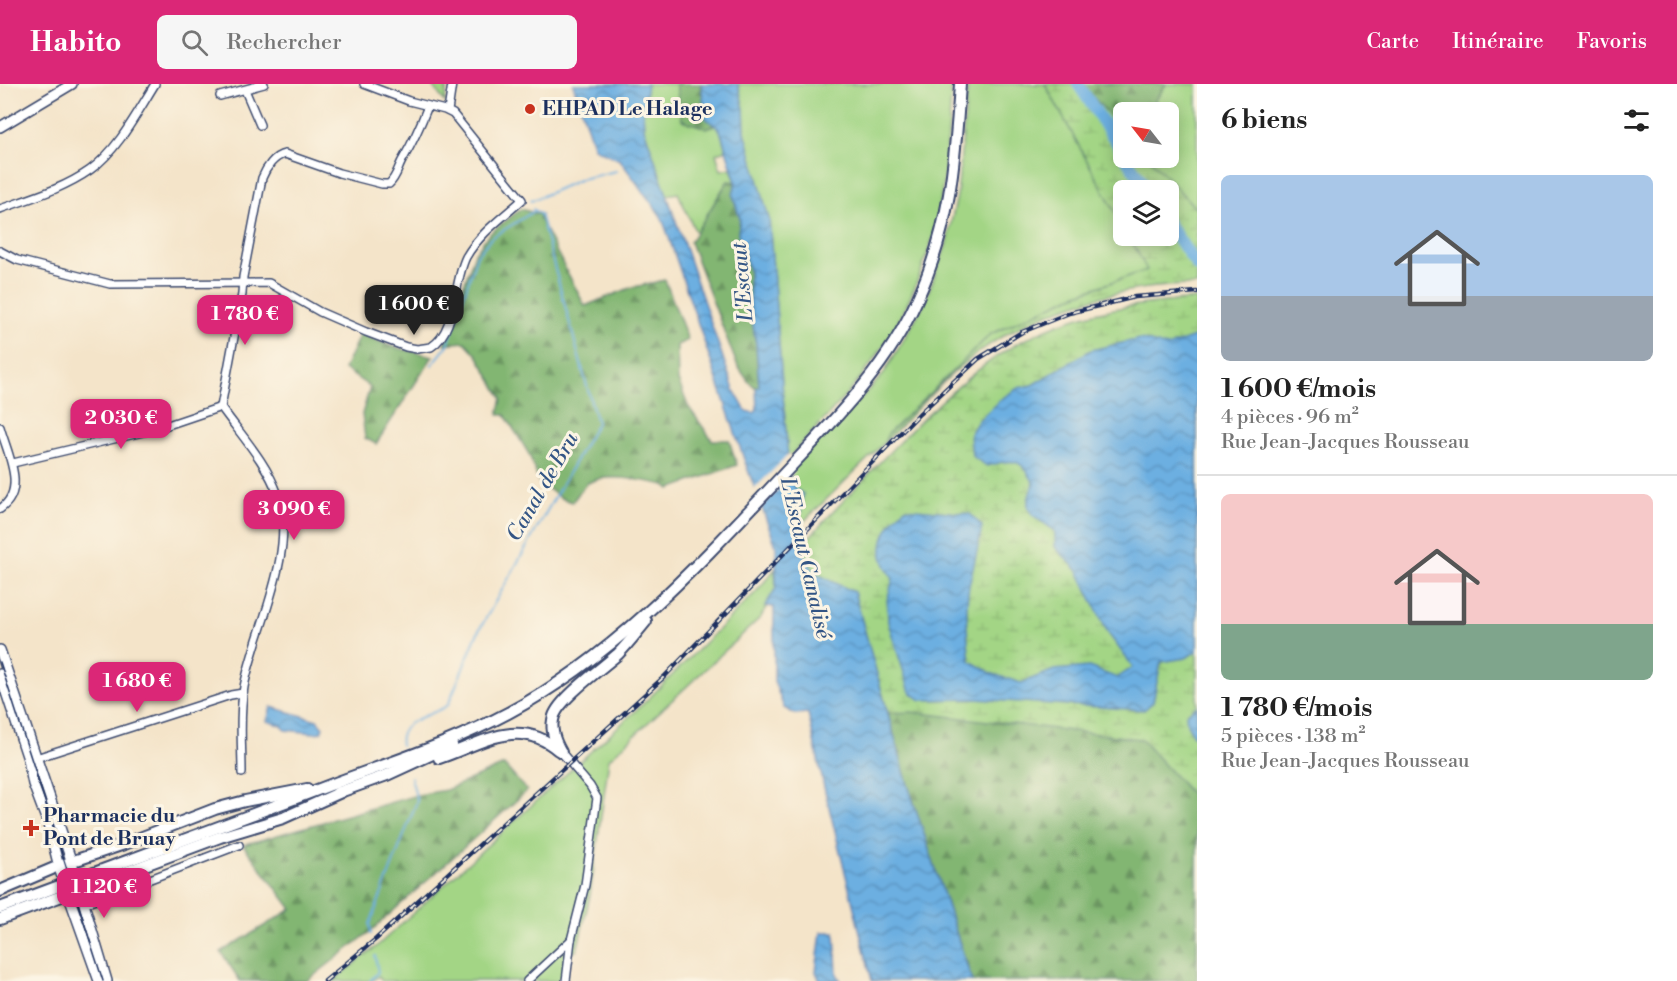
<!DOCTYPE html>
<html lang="fr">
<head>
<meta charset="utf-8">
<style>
  :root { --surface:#fff; --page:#f6f6f6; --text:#222; --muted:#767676; --line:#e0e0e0; --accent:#db2777 }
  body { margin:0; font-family:"Libre Bodoni",serif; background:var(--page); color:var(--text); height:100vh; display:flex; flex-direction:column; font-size:22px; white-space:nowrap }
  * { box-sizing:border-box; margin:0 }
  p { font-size:20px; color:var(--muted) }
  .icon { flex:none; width:33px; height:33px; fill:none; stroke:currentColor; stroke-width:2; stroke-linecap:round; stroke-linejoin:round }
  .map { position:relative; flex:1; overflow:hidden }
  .details { display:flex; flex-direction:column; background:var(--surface); width:480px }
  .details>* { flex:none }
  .needle { width:39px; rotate:301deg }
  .fabs { position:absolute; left:1113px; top:18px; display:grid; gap:12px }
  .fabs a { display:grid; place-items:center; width:66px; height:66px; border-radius:9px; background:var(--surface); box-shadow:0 3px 15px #0003; font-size:30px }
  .price { position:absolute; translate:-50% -51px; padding:0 14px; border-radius:12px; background:var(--accent); color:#fff; font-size:20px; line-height:39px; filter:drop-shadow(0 2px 3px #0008) }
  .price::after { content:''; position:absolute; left:50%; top:36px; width:18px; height:14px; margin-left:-9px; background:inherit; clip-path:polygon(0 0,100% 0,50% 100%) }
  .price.on { background:#222; color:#fff }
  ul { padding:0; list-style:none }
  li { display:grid; align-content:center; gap:12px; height:318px; padding:0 24px }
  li+li { border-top:2px solid var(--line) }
  li span { display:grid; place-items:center; height:186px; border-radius:9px; color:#555 }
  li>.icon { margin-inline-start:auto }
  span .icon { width:108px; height:108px; fill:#fffc; stroke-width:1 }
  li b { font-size:26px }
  h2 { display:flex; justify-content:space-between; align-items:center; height:72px; padding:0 24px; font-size:26px }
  header { display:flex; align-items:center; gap:36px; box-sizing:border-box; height:84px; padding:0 30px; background:var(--accent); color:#fff }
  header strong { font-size:28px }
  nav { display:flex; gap:33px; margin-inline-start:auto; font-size:21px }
  .search { width:420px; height:54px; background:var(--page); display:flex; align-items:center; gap:15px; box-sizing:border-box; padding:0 21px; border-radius:9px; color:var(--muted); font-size:22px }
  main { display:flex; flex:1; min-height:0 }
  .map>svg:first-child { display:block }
  .grass { fill:#a3d585; stroke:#5f8272; stroke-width:1.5 }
  .forest { fill:url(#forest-firs); stroke:#4e7268; stroke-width:1.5 }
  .wetland { fill:url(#wetland-marsh); stroke:#5f8272; stroke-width:1.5 }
  .water { fill:url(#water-waves); stroke:#446fa0; stroke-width:1.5 }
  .pier { fill:#f4e4c9 }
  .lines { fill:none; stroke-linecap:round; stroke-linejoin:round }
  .stream { stroke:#6cafe1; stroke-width:2 }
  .river { stroke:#6cafe1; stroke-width:12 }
  .street-casing { stroke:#3c4a6e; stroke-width:10 }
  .secondary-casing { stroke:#3c4a6e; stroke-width:12 }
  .primary-casing { stroke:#3c4a6e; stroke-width:14 }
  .street { stroke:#fff; stroke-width:7 }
  .secondary { stroke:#fff; stroke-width:9 }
  .primary { stroke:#fff; stroke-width:10 }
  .tram { stroke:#1b2f5e; stroke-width:1.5 }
  .rail-casing { stroke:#1b2f5e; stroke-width:4.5 }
  .rail { stroke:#fcf5e5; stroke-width:2; stroke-dasharray:7; stroke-linecap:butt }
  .secondary-bridge-casing { stroke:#3c4a6e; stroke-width:12; stroke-linecap:butt }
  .secondary-bridge { stroke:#fff; stroke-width:9 }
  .poi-dot { fill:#c8321e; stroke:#fcf5e5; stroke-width:2 }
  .labels { text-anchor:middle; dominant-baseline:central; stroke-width:6; stroke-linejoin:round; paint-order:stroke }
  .poi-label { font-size:20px; font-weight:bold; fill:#1b2f5e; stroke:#fcf5e5; text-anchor:start }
  .water-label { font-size:21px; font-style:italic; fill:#335585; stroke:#fcf5e5 }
</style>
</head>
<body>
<header>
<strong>Habito</strong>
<div class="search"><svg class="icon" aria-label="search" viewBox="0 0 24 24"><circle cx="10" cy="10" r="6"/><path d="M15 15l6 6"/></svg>Rechercher</div>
<nav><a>Carte</a><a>Itinéraire</a><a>Favoris</a></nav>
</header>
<main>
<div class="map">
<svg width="1197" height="897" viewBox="0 0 1197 897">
  <defs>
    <pattern id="forest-firs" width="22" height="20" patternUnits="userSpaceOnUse" patternTransform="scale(1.5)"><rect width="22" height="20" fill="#82b672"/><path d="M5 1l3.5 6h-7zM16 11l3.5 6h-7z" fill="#6a9461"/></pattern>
    <pattern id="wetland-marsh" width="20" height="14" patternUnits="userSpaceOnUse" patternTransform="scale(1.5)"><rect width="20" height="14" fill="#a3d585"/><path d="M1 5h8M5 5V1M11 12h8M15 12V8" fill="none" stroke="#8cb775"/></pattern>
    <pattern id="water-waves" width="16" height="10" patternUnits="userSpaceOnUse" patternTransform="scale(1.5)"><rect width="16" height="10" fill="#6cafe1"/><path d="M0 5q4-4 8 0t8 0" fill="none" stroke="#588fba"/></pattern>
  </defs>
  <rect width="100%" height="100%" fill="#fcf5e5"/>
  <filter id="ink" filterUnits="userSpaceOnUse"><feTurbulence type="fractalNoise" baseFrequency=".0167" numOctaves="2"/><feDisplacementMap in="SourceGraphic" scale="12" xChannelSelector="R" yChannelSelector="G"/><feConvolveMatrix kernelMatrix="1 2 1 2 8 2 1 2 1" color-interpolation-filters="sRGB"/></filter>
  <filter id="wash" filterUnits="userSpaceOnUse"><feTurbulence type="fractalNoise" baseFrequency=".008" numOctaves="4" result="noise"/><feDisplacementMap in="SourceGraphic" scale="24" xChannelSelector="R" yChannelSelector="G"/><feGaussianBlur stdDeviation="1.35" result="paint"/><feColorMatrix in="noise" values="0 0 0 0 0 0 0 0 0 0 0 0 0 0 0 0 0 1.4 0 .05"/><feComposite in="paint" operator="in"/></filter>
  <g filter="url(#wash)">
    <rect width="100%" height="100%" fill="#f4e4c9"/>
    <g class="grass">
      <path d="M431,0H447L445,18Z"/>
      <path d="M647,0H676L682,36L706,44L715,41L720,46L726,66L716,70L721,86L731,84L736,98H727L696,149L678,109L667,111L644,44L643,28Z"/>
      <path d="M738,0H952C948,47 946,95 936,141C934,153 929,165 925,176C897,261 848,311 788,374L769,135L745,48L744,25Z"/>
      <path d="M968,0H1045L1123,142L1124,152H1129L1148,186L1072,212L991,250L888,350L884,359L799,442L803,410L794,404L790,386L883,291L923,222L946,162L957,112Z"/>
      <path d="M1166,0H1197V126L1149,74H1168V28H1148Z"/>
      <path d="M775,485L776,504L761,533L609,675L590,811L577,866L566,872L563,897H382L379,892L372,897H333L377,862L644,619L756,508Z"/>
    </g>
    <g class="forest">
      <path d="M676,0H701L706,34L715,41L706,44L682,36Z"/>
      <path d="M1081,0H1166L1148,28H1124L1123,46Z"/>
      <path d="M728,97L736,98L733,111L740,135L738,149L749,186L750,221L756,260L759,302L756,304L748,297L737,281L690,158Z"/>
      <path d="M521,125L541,131L539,134L585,222L630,204L665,196L688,256L677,261L678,296L688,322L712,356H729L737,381L670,405L665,401C645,397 606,388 588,399C582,403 577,413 572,418L561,414L539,398L529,370L505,331H498L502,314L477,271L465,258L444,260L475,169L489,150Z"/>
      <path d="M360,250L393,263L433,272L376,360L365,354L362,330L370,303L344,285Z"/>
      <path d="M912,628L1141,655L1197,716V897H972L907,698L888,629Z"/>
      <path d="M504,681L527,707L371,847L307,897H240L221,868L292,825L243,761L417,711L446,706Z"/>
    </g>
    <g class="wetland">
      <path d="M1045,0H1081L1123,46L1124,74H1149L1197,126V201C1122,201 1041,223 980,267C945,293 915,328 884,359L888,350L991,250L1072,212L1147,186L1129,152H1168V106H1124L1123,142Z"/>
      <path d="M1197,215V716L1141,655L912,628L888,629L854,508L814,489L800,463C835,426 870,388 906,351C957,301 1006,255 1076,234C1115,222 1157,219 1197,215Z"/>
    </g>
    <g class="water">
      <path d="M573,0H647L643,28L644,44L734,306L746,327L754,329L757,326L756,304L759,302L756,260L750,221L749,186L738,149L740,135L733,111L736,98L720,46L706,34L701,0H738L744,25L745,48L769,135L788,374L794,404L803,410L799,442L800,463L815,489L854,508L907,698L972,897H872L824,703L808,629L795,630L784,624L774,597V523L765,522L776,504V462L745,378L666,145L661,132L620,76L594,64Z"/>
      <path d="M1197,252V567L1186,574L1161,578L1153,618L1144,626L975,615L921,616L910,608L888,538L887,516L893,495C889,488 883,480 882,472C880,453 891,436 905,424L970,430L982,442C979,462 973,482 969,502C965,526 967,553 970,577L993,590L1021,599L1054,586L1089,583L1117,594L1133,583L1108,549L1078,487L1055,463V447C1033,430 1019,430 1034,400C1022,373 1013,375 987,382L972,372L970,350L978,337L1001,315L1018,304L1032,301L1091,266L1140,255L1167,263Z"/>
      <path d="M1197,622V651H1193L1187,640L1186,630Z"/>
      <path d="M271,623L317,636L323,643L321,648L315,649L285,646L282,642L267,637Z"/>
      <path d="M821,848H835L837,890L841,897H820L816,888Z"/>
    </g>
    <path class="pier" d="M790,369L794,389L759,426L752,407Z"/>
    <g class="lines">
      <g class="stream">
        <path d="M531,117L581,95L616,87"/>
        <path d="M432,281L448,261L477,171L491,154L534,127"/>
        <path d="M401,661C396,635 431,633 448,621L478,548L597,339L540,130L533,125"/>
        <path d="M371,850L370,840L417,717L411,693"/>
        <path d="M370,897L378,888L375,872"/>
      </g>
      <g class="river">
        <path d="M1078,0L1124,70"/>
        <path d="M1126,74L1148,106"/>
        <path d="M1168,139L1197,182"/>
      </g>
    </g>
  </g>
  <g filter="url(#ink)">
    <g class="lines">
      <defs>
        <g id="street">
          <path d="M245,6L260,41"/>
          <path d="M220,12L264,0"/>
          <path d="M448,27L452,0"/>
          <path d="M0,125C31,114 63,105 90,86C118,66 137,29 155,0"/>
          <path d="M0,167L17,176L110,200L269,199L320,228L366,248L406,263L417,265L431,263C457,247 453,199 466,173C479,150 503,133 522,116L453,30L445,26L409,17L364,0"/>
          <path d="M221,323L242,210L243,193L262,94C266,84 274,72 285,70L339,89L382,100H389C397,93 398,83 403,75C413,58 421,40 428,22"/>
          <path d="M221,323C241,351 267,379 278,411C297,470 255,545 244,603C239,631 242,661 242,689"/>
          <path d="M0,343C7,369 28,406 0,425"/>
          <path d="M13,379L156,345L221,323"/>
          <path d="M561,668L590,702L597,714L585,801L571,856L566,897"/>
          <path d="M36,674L231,611L243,609"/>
          <path d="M85,820L239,761"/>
          <path d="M527,897L571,856"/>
        </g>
        <g id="secondary">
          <path d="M0,43L72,0"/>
          <path d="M0,566L73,782"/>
          <path d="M0,590L28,675L33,700L48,740L60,787"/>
          <path d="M79,803L107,897"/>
          <path d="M67,807L99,897"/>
        </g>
        <g id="primary">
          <path d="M561,668C555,658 550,644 554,632C560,614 602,584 618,570C628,560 637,548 646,537"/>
          <path d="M439,674C481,660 518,632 558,666"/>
          <path d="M337,709L387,691L452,661"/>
          <path d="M0,807L59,782L127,759L215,725L245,717L307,705"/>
          <path d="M0,824C112,782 226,741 338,698C394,677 454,658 508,629C614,573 698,481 779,395C830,340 885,287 916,218C950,145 955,79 960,0"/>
          <path d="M0,835L220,753L283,734L341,708"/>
        </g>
      </defs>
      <use href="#street" class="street-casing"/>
      <use href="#secondary" class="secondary-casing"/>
      <use href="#primary" class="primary-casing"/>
      <use href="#street" class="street"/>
      <use href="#secondary" class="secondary"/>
      <use href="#primary" class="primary"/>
      <path class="tram" d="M0,578L103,897"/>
      <defs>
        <path id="rail" d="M325,897L376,855L664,593L919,330L978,275L1022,248L1069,229L1135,213L1197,208"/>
      </defs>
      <use href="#rail" class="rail-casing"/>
      <use href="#rail" class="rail"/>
      <defs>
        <g id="secondary-bridge">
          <path d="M73,782L79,803"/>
          <path d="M60,787L67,807"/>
        </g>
      </defs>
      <use href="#secondary-bridge" class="secondary-bridge-casing"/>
      <use href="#secondary-bridge" class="secondary-bridge"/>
    </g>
  </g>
  <g class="poi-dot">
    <circle cx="530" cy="25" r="6"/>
    <path d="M28 735h6v6h6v6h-6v6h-6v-6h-6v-6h6z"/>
  </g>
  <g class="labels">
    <g class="poi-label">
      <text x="542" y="25">EHPAD Le Halage</text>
      <text x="43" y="732">Pharmacie du<tspan x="43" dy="23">Pont de Bruay</tspan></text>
    </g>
    <g class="water-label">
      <text transform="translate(743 198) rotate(-95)">L'Escaut</text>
      <text transform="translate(543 403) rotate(-60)">Canal de Bru</text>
      <text transform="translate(805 474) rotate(77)">L'Escaut Canalisé</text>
    </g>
  </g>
</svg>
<div class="fabs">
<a><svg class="needle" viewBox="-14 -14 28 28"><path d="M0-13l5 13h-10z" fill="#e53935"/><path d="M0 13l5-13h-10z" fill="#767676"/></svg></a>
<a><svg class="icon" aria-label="layers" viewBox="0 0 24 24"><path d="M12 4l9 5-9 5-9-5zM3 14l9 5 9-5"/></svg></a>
</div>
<b class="price on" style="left:414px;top:252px">1 600 €</b>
<b class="price" style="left:245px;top:262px">1 780 €</b>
<b class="price" style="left:121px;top:366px">2 030 €</b>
<b class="price" style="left:294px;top:457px">3 090 €</b>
<b class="price" style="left:137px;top:629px">1 680 €</b>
<b class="price" style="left:104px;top:835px">1 120 €</b>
</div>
<section class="details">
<h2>6 biens<svg class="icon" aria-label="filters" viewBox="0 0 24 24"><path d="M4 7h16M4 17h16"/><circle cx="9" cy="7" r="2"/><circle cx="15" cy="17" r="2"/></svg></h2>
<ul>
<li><span style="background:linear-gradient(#a9c7e8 65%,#9aa5b1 0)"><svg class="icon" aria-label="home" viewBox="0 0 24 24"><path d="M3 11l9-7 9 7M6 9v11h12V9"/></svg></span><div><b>1 600 €/mois</b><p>4 pièces · 96 m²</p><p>Rue Jean-Jacques Rousseau</p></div></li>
<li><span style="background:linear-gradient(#f6c9c9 70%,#7fa58c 0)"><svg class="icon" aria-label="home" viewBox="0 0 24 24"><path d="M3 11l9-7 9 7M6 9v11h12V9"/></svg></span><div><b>1 780 €/mois</b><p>5 pièces · 138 m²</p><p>Rue Jean-Jacques Rousseau</p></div></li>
</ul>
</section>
</main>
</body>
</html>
